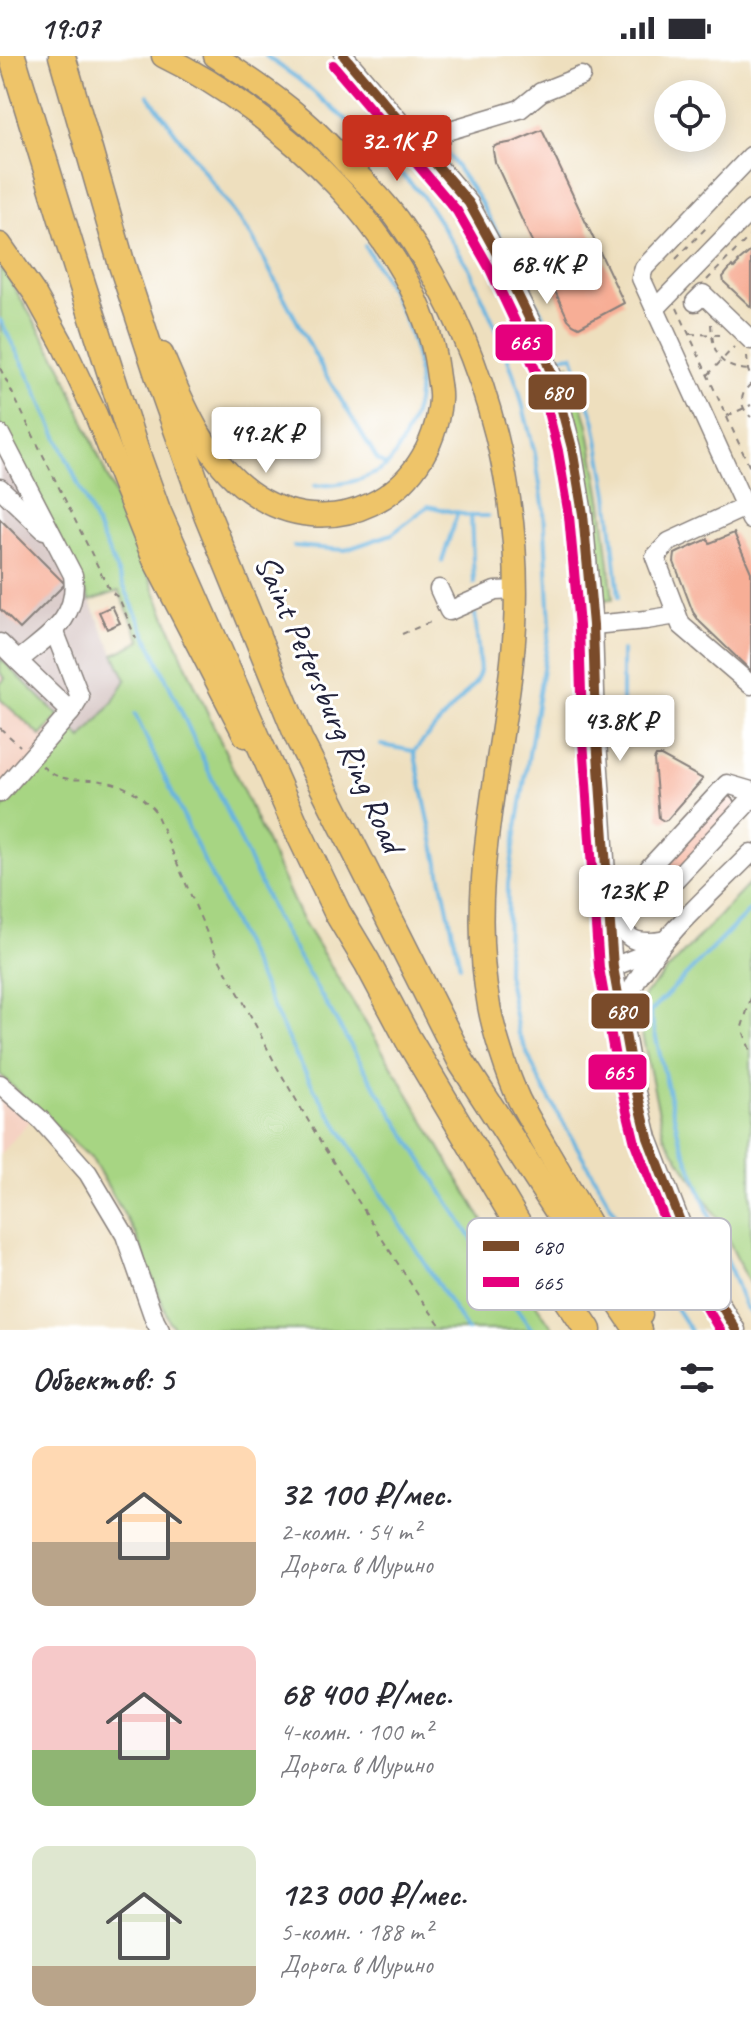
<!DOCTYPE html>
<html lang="ru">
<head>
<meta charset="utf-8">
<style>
  :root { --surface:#fff; --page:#f7f7f7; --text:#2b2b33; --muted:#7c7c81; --accent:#c8321e }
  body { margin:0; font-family:Caveat,sans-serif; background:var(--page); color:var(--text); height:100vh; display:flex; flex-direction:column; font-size:30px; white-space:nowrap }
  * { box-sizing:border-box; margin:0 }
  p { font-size:26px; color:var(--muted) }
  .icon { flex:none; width:44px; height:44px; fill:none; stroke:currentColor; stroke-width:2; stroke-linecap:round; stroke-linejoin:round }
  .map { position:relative; height:1274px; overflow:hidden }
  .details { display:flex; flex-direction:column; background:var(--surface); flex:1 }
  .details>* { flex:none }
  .fabs { position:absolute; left:654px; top:24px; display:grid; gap:16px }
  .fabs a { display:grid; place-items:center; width:72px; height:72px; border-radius:50%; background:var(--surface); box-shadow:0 4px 20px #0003; font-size:40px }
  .price { position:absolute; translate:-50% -68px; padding:0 18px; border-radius:8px; background:#fff; color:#222; font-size:26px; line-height:52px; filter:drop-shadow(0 2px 4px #0008) }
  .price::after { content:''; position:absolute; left:50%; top:48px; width:24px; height:18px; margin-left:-12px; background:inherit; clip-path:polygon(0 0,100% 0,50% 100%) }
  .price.current { background:var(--accent); color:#fff }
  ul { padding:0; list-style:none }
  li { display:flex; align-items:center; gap:24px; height:200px; padding:0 32px }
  li span { display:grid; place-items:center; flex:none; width:224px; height:160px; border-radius:16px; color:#555 }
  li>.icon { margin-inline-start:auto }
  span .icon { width:96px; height:96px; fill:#fffc; stroke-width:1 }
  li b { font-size:34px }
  h2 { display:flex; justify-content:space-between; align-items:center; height:96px; padding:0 32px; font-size:34px }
  .status { display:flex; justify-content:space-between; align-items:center; height:56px; padding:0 40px; background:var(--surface); direction:ltr }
  .status svg { height:22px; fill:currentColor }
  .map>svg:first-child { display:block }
  .built { fill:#f5d2c3 }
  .industrial { fill:#d1bfbd }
  .green { fill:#a7d583; stroke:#647c5f; stroke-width:2 }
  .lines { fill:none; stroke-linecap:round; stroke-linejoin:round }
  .stream { stroke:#66b4e0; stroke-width:4 }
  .building { fill:#f7ae96 }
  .minor-casing { stroke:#88807c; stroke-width:21 }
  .major-casing { stroke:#88807c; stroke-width:25 }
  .highway-casing { stroke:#88807c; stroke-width:29 }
  .path { stroke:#88807c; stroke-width:2; stroke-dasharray:6 6; stroke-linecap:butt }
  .minor { stroke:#fff; stroke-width:18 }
  .major { stroke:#eec469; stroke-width:22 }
  .highway { stroke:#eec469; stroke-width:26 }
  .bus-1-casing { stroke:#fff; stroke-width:16 }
  .bus-2-casing { stroke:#fff; stroke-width:16 }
  .bus-1 { stroke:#7a4b2a; stroke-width:10 }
  .bus-2 { stroke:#e5007d; stroke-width:10 }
  .labels { text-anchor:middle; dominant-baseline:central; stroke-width:6; stroke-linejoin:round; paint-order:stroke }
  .street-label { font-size:34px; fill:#22223b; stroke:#fff }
  .key { fill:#fff; stroke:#bdbdc4; stroke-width:2 }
  .key-label { font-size:22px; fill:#22223b }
  .line-badge { stroke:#fff; stroke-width:3 }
  .badge-label { font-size:22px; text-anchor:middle; font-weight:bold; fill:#fff }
</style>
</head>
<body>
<div class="status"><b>19:07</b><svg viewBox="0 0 49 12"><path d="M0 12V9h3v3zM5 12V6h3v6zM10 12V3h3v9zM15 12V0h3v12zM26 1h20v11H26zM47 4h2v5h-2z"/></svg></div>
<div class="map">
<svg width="751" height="1274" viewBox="0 0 751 1274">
  <rect width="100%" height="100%" fill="#fff"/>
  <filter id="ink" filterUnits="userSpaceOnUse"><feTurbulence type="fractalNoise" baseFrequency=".0125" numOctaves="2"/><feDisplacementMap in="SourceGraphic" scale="16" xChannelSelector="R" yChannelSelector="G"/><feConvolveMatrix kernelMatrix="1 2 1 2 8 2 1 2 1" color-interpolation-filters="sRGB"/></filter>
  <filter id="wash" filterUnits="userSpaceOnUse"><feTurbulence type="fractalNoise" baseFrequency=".006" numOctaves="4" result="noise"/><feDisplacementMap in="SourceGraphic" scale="32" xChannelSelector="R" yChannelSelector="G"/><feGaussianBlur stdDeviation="1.8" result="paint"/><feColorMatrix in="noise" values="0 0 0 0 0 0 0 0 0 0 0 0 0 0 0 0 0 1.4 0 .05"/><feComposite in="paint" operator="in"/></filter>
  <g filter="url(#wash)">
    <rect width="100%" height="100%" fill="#eedfbe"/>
    <g class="built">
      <path d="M0,602L73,674L0,756Z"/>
      <path d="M0,1019L39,1054L0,1099Z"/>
    </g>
    <path class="industrial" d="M0,371L39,442L90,545L126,624L111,649L82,683L0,602Z"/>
    <g class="green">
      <path d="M0,208L61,310L185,607L300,860L395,1015L507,1206L554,1274H176L169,1265L136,1179L92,1103L0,1019V756L73,674L82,683L111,649L126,624L114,598L141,585L119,535L90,545L39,442L0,371Z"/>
      <path d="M569,308L588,369L602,448L613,543L602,544L597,490L581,384L561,311Z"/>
      <path d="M0,602L59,660L41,680L0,643V628L5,622L0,617Z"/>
      <path d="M751,826V1231L717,1161L664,1080L639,964L641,945L645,938Z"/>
    </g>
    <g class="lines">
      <g class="stream">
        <path d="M266,0L297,22L364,79L422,139L469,212L500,281L518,331L535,398L544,454L550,569L508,827L507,917L518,976L540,1026L616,1159L690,1274"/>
        <path d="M148,39L252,181L324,316L377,403L386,410"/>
        <path d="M447,97L480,145L547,267L558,301L573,299L595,366L608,438L619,541"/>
        <path d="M0,264L33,327L135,555L278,866L371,1024L510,1243L532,1274"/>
        <path d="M314,430C338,429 365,426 385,411C394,404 400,390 405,380C441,314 399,248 365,190"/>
        <path d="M471,460L474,527"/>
        <path d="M294,490L345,494L392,478L428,450L471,460H488"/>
        <path d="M442,505L458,456"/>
        <path d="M622,595V645"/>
        <path d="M135,658L294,996L314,1032L467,1274"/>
        <path d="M381,689L414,695L476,626L480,615L475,558"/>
        <path d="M414,695L460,910"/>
        <path d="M751,853L650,956L679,1081L744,1248L751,1259"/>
      </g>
    </g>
    <g id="blocks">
      <g class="building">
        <path d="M542,74L624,247L579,271L573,268L568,263L495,106L493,95V91L497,89L514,86Z"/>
        <path d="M751,195V251L724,226L723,221L732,210L734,212L739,207L738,206Z"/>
        <path d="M0,463L65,528L20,573L0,553Z"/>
        <path d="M734,477L751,516V615L700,566L693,556L674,506L675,498L679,496L708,483L710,487Z"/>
        <path d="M112,550L120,567L107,573L99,556Z"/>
        <path d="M656,700H661L703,723L667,764L664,765L659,762L654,704Z"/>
        <path d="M727,738L740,750L670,823L658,811Z"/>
      </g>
    </g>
  </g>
  <g filter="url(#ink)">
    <use href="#blocks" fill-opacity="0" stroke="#88807c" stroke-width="2"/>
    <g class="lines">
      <defs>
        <g id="minor">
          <path d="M344,0L469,147L502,207L531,266L554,324L572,392L583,458L593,569L596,669L609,863L613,911L631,1011L648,1082L696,1207L736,1274"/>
          <path d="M426,95L447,75L520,53L541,36L581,20"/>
          <path d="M751,100L644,212L641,222L751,464"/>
          <path d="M695,246L703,238L751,284"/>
          <path d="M655,253L751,154"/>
          <path d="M0,378L73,519C79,563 49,579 18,605L0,587"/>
          <path d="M0,432L44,474"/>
          <path d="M745,451L669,486L655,501L681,569L751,629"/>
          <path d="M439,533L449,555L495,535L517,534"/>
          <path d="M593,569L646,564L677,559"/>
          <path d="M54,574L80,641L71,656"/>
          <path d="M751,735L727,728L649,812L668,831L751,743"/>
          <path d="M0,737L71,656L18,605"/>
          <path d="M613,856C625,884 635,890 666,884"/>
          <path d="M613,911L643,899L657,890"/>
          <path d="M628,960C628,947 630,935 637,924C666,875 712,837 751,797"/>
          <path d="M0,1028L41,1064L88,1117L125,1179L155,1265L160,1274"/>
        </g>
        <g id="major">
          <path d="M215,0C249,22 282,44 311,71C325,84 338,98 351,112C369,130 388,149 402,170C489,295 529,455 512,606C499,722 467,832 489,950C494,977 507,1018 519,1044C534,1073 552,1101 568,1130C593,1173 617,1216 641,1259"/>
          <path d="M0,188L35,238L62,287L96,359L154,504L245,680"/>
          <path d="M162,298C183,347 204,402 249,435C329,493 432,442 440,344C441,335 438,324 437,314C420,183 276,55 163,0"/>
        </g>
        <g id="highway">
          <path d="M12,0L76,209L135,393L157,454L299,777L337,856L367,906L408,983L524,1178L588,1274"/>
          <path d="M62,0L122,209L163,334L207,458L299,683L462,1007L558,1155L638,1274"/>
        </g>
      </defs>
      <use href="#minor" class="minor-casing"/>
      <use href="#major" class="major-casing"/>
      <use href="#highway" class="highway-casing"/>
      <g class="path">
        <path d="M676,203L706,172"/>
        <path d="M707,224L751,179"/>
        <path d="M677,252L751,414"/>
        <path d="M711,268C713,298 719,313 751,314"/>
        <path d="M690,278L724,279"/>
        <path d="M747,300L748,314L751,322"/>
        <path d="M0,312L110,535L119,542L136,583"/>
        <path d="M708,319L734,291"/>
        <path d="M751,328C739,338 739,351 751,361"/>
        <path d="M727,360L751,349"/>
        <path d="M402,578L435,564"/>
        <path d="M0,672L20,690"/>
        <path d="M42,710C63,729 77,721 101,725C125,728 140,738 155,755L215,896L242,943L277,1011L323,1090L418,1239L444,1274"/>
        <path d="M751,942L742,971L751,997"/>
      </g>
      <use href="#minor" class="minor"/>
      <use href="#major" class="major"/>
      <use href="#highway" class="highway"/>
      <defs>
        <path id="bus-1" d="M344,0L469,147L502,207L531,266L554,324L572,392L583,458L593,569L596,669L613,911L631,1011L648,1082L696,1207L736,1274"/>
        <path id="bus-2" d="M333,9L457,155L490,213L518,272L541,328L558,395L569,460L579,570L582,670L599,912L617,1013L635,1087L683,1212L720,1274"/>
      </defs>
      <use href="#bus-1" class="bus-1-casing"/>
      <use href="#bus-2" class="bus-2-casing"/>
      <use href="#bus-1" class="bus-1"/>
      <use href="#bus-2" class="bus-2"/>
    </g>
  </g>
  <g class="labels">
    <g class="street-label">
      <text transform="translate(330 647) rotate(66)">Saint Petersburg Ring Road</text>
    </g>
  </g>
  <rect x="467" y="1162" width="264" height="92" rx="12" class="key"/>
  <rect x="483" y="1185" width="36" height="10" fill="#7a4b2a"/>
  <rect x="483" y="1221" width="36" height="10" fill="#e5007d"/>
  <g class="key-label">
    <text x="533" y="1198">680</text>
    <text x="533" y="1234">665</text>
  </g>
  <g class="line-badge">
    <rect x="494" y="267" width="60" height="39" rx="8" fill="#e5007d"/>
    <rect x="527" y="317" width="61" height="38" rx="8" fill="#7a4b2a"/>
    <rect x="590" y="936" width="61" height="38" rx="8" fill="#7a4b2a"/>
    <rect x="587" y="997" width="61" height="38" rx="8" fill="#e5007d"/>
  </g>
  <g class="badge-label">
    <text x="524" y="294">665</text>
    <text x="557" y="344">680</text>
    <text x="621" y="963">680</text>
    <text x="618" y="1024">665</text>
  </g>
</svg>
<div class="fabs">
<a><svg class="icon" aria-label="locate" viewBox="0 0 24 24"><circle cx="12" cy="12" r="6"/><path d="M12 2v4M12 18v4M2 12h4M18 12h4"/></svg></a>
</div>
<b class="price current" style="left:397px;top:127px">32.1K ₽</b>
<b class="price" style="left:547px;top:250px">68.4K ₽</b>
<b class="price" style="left:266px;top:419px">49.2K ₽</b>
<b class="price" style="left:620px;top:707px">43.8K ₽</b>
<b class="price" style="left:631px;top:877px">123K ₽</b>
</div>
<section class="details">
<h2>Объектов: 5<svg class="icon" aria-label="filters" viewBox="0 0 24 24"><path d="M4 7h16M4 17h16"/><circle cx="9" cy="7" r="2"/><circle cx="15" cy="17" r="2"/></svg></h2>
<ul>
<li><span style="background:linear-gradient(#ffd9b3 60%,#b9a48a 0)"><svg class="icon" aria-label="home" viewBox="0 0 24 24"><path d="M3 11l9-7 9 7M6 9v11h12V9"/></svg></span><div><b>32 100 ₽/мес.</b><p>2-комн. · 54 m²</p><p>Дорога в Мурино</p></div></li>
<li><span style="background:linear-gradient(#f6c9c9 65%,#8fb573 0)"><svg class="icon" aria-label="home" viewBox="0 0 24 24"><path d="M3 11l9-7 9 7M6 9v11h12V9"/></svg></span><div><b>68 400 ₽/мес.</b><p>4-комн. · 100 m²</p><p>Дорога в Мурино</p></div></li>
<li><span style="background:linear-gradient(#dfe7d0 75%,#b9a48a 0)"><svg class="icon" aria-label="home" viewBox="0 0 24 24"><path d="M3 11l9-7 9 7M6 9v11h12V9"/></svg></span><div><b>123 000 ₽/мес.</b><p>5-комн. · 188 m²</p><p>Дорога в Мурино</p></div></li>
</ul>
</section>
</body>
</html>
